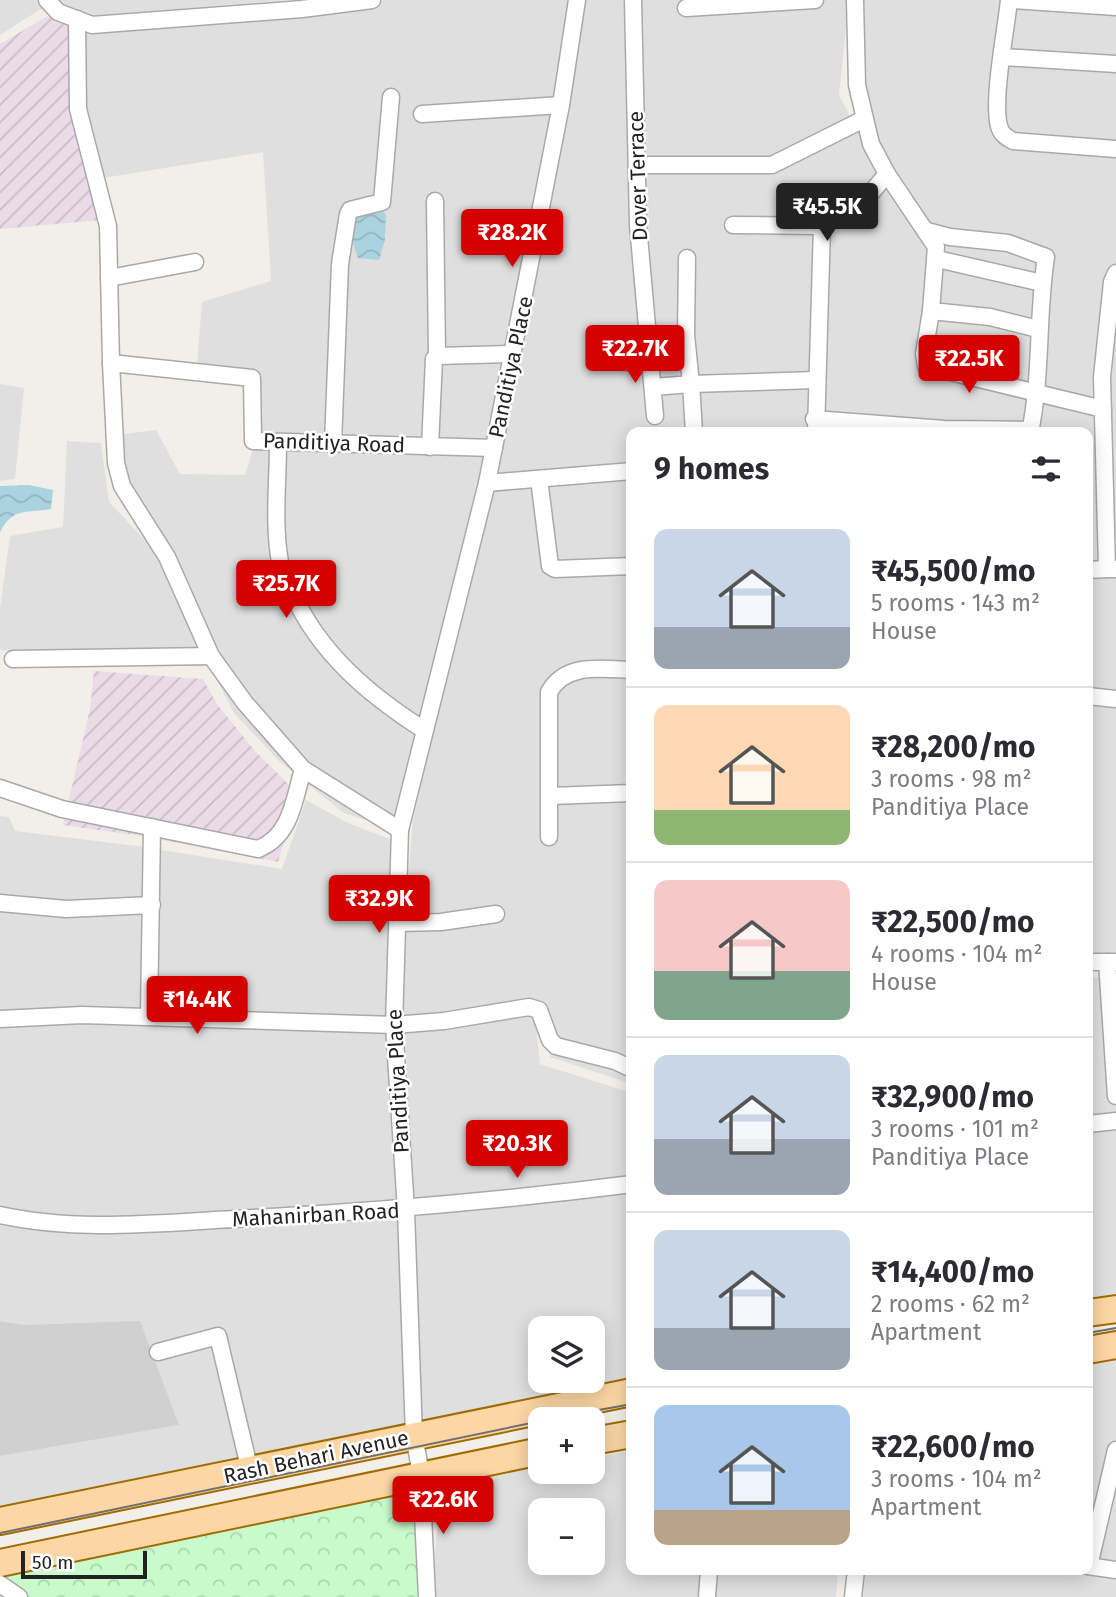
<!DOCTYPE html>
<html lang="en">
<head>
<meta charset="utf-8">
<style>
  :root { --surface:#fff; --page:#f2f2f3; --text:#2b2b33; --muted:#7c7c81; --line:#e1e1e2; --accent:#d40000 }
  body { margin:0; font-family:"Fira Sans",sans-serif; background:var(--page); color:var(--text); height:100vh; display:flex; flex-direction:column; font-size:26px; white-space:nowrap }
  * { box-sizing:border-box; margin:0 }
  p { font-size:23px; color:var(--muted) }
  .icon { flex:none; width:38px; height:38px; fill:none; stroke:currentColor; stroke-width:2; stroke-linecap:round; stroke-linejoin:round }
  .map { position:relative; flex:1; overflow:hidden }
  .panel { position:absolute; left:626px; top:427px; width:467px; height:1148px; display:flex; flex-direction:column; background:var(--surface); border-radius:14px; box-shadow:0 4px 18px #0003 }
  .panel>* { flex:none }
  .fabs { position:absolute; left:528px; top:1316px; display:grid; gap:14px }
  .fabs a { display:grid; place-items:center; width:77px; height:77px; border-radius:14px; background:var(--surface); box-shadow:0 4px 18px #0003; font-size:35px }
  .scale { position:absolute; left:21px; bottom:18px; width:126px; box-sizing:border-box; padding-left:7px; border:4px solid #222; border-top:0; font-size:19px; line-height:24px; white-space:nowrap; color:#222; -webkit-text-stroke:5px #fff; paint-order:stroke }
  .price { position:absolute; translate:-50% -60px; padding:0 16px; border-radius:7px; background:var(--accent); color:#fff; font-size:23px; line-height:46px; filter:drop-shadow(0 2px 4px #0008) }
  .price::after { content:''; position:absolute; left:50%; top:42px; width:21px; height:16px; margin-left:-10px; background:inherit; clip-path:polygon(0 0,100% 0,50% 100%) }
  .price.on { background:#222; color:#fff }
  ul { padding:0; list-style:none }
  li { display:flex; align-items:center; gap:21px; height:175px; padding:0 28px }
  li+li { border-top:2px solid var(--line) }
  li span { display:grid; place-items:center; flex:none; width:196px; height:140px; border-radius:14px; color:#555 }
  li>.icon { margin-inline-start:auto }
  span .icon { width:84px; height:84px; fill:#fffc; stroke-width:1 }
  li b { font-size:30px }
  h2 { display:flex; justify-content:space-between; align-items:center; height:84px; padding:0 28px; font-size:30px }
  .map>svg:first-child { display:block }
  .residential { fill:#e0dfdf; fill-rule:evenodd }
  .industrial { fill:url(#industrial-furrows) }
  .religious { fill:#d0d0d0 }
  .park { fill:url(#park-crowns) }
  .water { fill:url(#water-waves) }
  .lines { fill:none; stroke-linecap:round; stroke-linejoin:round }
  .minor-casing { stroke:#a9a9a9; stroke-width:19 }
  .primary-casing { stroke:#a06b00; stroke-width:30 }
  .minor { stroke:#fff; stroke-width:16 }
  .primary { stroke:#fcd6a4; stroke-width:26 }
  .tram { stroke:#707070; stroke-width:2 }
  .labels { text-anchor:middle; dominant-baseline:central; stroke-width:5; stroke-linejoin:round; paint-order:stroke }
  .street-label { font-size:21px; fill:#222; stroke:#fff }
</style>
</head>
<body>
<div class="map">
<svg width="1116" height="1597" viewBox="0 0 1116 1597">
  <defs>
    <pattern id="industrial-furrows" width="10" height="10" patternUnits="userSpaceOnUse" patternTransform="scale(1.75)"><rect width="10" height="10" fill="#ebdbe8"/><path d="M-1 1l2-2M0 10L10 0M9 11l2-2" fill="none" stroke="#c9bcc7"/></pattern>
    <pattern id="park-crowns" width="20" height="18" patternUnits="userSpaceOnUse" patternTransform="scale(1.75)"><rect width="20" height="18" fill="#c8facc"/><path d="M2 6a3 3 0 1 1 6 0M12 15a3 3 0 1 1 6 0" fill="none" stroke="#acd6af"/></pattern>
    <pattern id="water-waves" width="16" height="10" patternUnits="userSpaceOnUse" patternTransform="scale(1.75)"><rect width="16" height="10" fill="#aad3df"/><path d="M0 5q4-4 8 0t8 0" fill="none" stroke="#92b5bf"/></pattern>
  </defs>
  <rect width="100%" height="100%" fill="#f2efe9"/>
  <g class="residential">
    <path d="M0,0H40L44,7L0,35Z"/>
    <path d="M56,0H286L92,16L58,4Z"/>
    <path d="M387,0H573L540,186L403,832L344,813L279,761L234,713L207,661L172,559L118,493L107,436L156,430L180,474L245,475L259,429L255,373L197,365L202,302L271,281L263,152L103,178L84,107L83,29L288,13Z"/>
    <path d="M580,0H849L839,95L887,187L932,244L919,366L1037,400L1030,432H632V468L486,481Z"/>
    <path d="M859,0H1116V967L1089,968L1088,432H1034L1041,398L929,355L940,243L889,177L850,93Z"/>
    <path d="M0,384L24,388L15,479L0,481Z"/>
    <path d="M67,441L101,443L109,502L158,554L188,614L203,667L0,650V608L10,536L63,527Z"/>
    <path d="M632,474V1084L550,1057L542,1001L462,1016L396,1019L413,820L485,487Z"/>
    <path d="M306,800L348,823L400,843L386,1018L153,1012L161,850L282,869Z"/>
    <path d="M0,816L9,817L15,831L153,848L145,1009L0,1013Z"/>
    <path d="M1116,976V1294L1089,1298V978Z"/>
    <path d="M534,1010L540,1064L632,1093V1181L411,1204L393,1033Z"/>
    <path d="M74,1021L386,1030L400,1207L73,1220L0,1211V1024Z"/>
    <path d="M632,1187V1387L421,1428L409,1215ZM541,1328H593V1381H541Z"/>
    <path d="M402,1215L407,1430L0,1516V1456L178,1425L26,1325L0,1321V1221Z"/>
    <path d="M1116,1361V1597H863L865,1570H1088L1089,1365Z"/>
    <path d="M632,1450V1570H838L836,1597H431L441,1486L541,1467V1472H593V1458ZM541,1510H593V1563H541Z"/>
  </g>
  <g class="industrial">
    <path d="M51,14L70,20L100,220L0,229V44Z"/>
    <path d="M94,671L203,679L217,704L254,750L298,794L278,862L141,836L63,825L90,709Z"/>
  </g>
  <path class="religious" d="M0,1321L26,1325L140,1321L179,1425L0,1456Z"/>
  <path class="park" d="M431,1486L421,1597H29L0,1576V1571Z"/>
  <g class="water">
    <path d="M372,206L386,214L385,240L379,260L358,258C352,241 348,228 354,211Z"/>
    <path d="M29,485L53,490L51,509C26,514 14,506 0,532V486Z"/>
  </g>
  <g class="lines">
    <defs>
      <g id="minor">
        <path d="M47,0L58,12L92,25L302,9L372,0"/>
        <path d="M633,0L638,225L655,416"/>
        <path d="M855,0L857,85L871,144L887,174L936,247L931,311L990,317L1038,329"/>
        <path d="M1009,0C1006,31 992,98 999,126C1001,134 1006,137 1013,141L1116,149"/>
        <path d="M1013,0L1116,7"/>
        <path d="M686,8L815,0"/>
        <path d="M77,19L78,109L108,226L111,363L116,463L122,486L167,557L211,656L245,703L303,769L400,830"/>
        <path d="M1003,57L1116,64"/>
        <path d="M422,114L561,105"/>
        <path d="M637,165H772L864,119"/>
        <path d="M435,201L437,356"/>
        <path d="M733,225L822,226L865,200L887,174"/>
        <path d="M927,231L950,237L1008,243L1046,257C1037,315 1042,375 1030,432"/>
        <path d="M937,259L1042,283"/>
        <path d="M1116,273L1112,282L1102,377L1107,569H1116"/>
        <path d="M109,278L195,262"/>
        <path d="M931,311L924,354L926,366L1103,409"/>
        <path d="M111,363L252,378L253,441L494,448"/>
        <path d="M653,387L691,384L686,335L687,258"/>
        <path d="M814,419L944,429L1031,430"/>
        <path d="M694,432L691,384L815,380"/>
        <path d="M816,432L822,226"/>
        <path d="M278,443C278,482 273,524 280,562C282,572 288,582 292,592C319,653 369,695 424,730"/>
        <path d="M333,444L340,264L348,214L350,210L382,202L391,97"/>
        <path d="M430,447L434,359L437,356L512,354"/>
        <path d="M539,479L550,566L555,569L632,566"/>
        <path d="M487,483L632,471"/>
        <path d="M1088,570L1107,569"/>
        <path d="M13,659L211,656"/>
        <path d="M1088,696L1116,699"/>
        <path d="M0,788L62,809L258,849C291,836 294,800 303,769"/>
        <path d="M550,796L632,793"/>
        <path d="M549,837V692C566,662 602,669 632,670"/>
        <path d="M0,903L66,909L152,905"/>
        <path d="M397,923L441,922L496,914"/>
        <path d="M1088,962H1116"/>
        <path d="M1107,962L1116,1096"/>
        <path d="M149,1016L152,827"/>
        <path d="M0,1019L82,1015L394,1025L444,1021L529,1007L539,1010L550,1040L556,1046L615,1061L632,1069"/>
        <path d="M1088,1124L1116,1121"/>
        <path d="M0,1215C77,1232 156,1223 234,1219C367,1212 499,1201 632,1184"/>
        <path d="M158,1352L218,1336L250,1471"/>
        <path d="M1088,1566L1116,1570"/>
        <path d="M1089,1566L1116,1450"/>
        <path d="M0,1584L19,1597"/>
        <path d="M427,1597L421,1474L414,1436L406,1210L394,1025L400,830L487,483L561,105L577,0"/>
        <path d="M707,1597L709,1570"/>
        <path d="M853,1597L856,1570"/>
      </g>
      <g id="primary">
        <path d="M1088,1313L1116,1309"/>
        <path d="M1088,1350L1116,1345"/>
        <path d="M593,1441L632,1434"/>
        <path d="M0,1521L632,1392"/>
        <path d="M0,1563L541,1451"/>
      </g>
    </defs>
    <use href="#minor" class="minor-casing"/>
    <use href="#primary" class="primary-casing"/>
    <use href="#minor" class="minor"/>
    <use href="#primary" class="primary"/>
    <g class="tram">
      <path d="M1088,1333L1116,1328"/>
      <path d="M549,1419L632,1404"/>
      <path d="M0,1533L541,1421"/>
    </g>
  </g>
  <g class="labels">
    <g class="street-label">
      <text transform="translate(638 176) rotate(-92)">Dover Terrace</text>
      <text transform="translate(511 367) rotate(-78)">Panditiya Place</text>
      <text transform="translate(334 443) rotate(2)">Panditiya Road</text>
      <text transform="translate(398 1081) rotate(-93)">Panditiya Place</text>
      <text transform="translate(316 1215) rotate(-3)">Mahanirban Road</text>
      <text transform="translate(316 1457) rotate(-12)">Rash Behari Avenue</text>
    </g>
  </g>
</svg>
<div class="fabs">
<a><svg class="icon" aria-label="layers" viewBox="0 0 24 24"><path d="M12 4l9 5-9 5-9-5zM3 14l9 5 9-5"/></svg></a>
<a>+</a>
<a>−</a>
</div>
<div class="scale">50 m</div>
<b class="price on" style="left:827px;top:243px">₹45.5K</b>
<b class="price" style="left:512px;top:269px">₹28.2K</b>
<b class="price" style="left:635px;top:385px">₹22.7K</b>
<b class="price" style="left:969px;top:395px">₹22.5K</b>
<b class="price" style="left:286px;top:620px">₹25.7K</b>
<b class="price" style="left:379px;top:935px">₹32.9K</b>
<b class="price" style="left:197px;top:1036px">₹14.4K</b>
<b class="price" style="left:517px;top:1180px">₹20.3K</b>
<b class="price" style="left:443px;top:1536px">₹22.6K</b>
<section class="panel">
<h2>9 homes<svg class="icon" aria-label="filters" viewBox="0 0 24 24"><path d="M4 7h16M4 17h16"/><circle cx="9" cy="7" r="2"/><circle cx="15" cy="17" r="2"/></svg></h2>
<ul>
<li><span style="background:linear-gradient(#c9d6e8 70%,#9aa5b1 0)"><svg class="icon" aria-label="home" viewBox="0 0 24 24"><path d="M3 11l9-7 9 7M6 9v11h12V9"/></svg></span><div><b>₹45,500/mo</b><p>5 rooms · 143 m²</p><p>House</p></div></li>
<li><span style="background:linear-gradient(#ffd9b3 75%,#8fb573 0)"><svg class="icon" aria-label="home" viewBox="0 0 24 24"><path d="M3 11l9-7 9 7M6 9v11h12V9"/></svg></span><div><b>₹28,200/mo</b><p>3 rooms · 98 m²</p><p>Panditiya Place</p></div></li>
<li><span style="background:linear-gradient(#f6c9c9 65%,#7fa58c 0)"><svg class="icon" aria-label="home" viewBox="0 0 24 24"><path d="M3 11l9-7 9 7M6 9v11h12V9"/></svg></span><div><b>₹22,500/mo</b><p>4 rooms · 104 m²</p><p>House</p></div></li>
<li><span style="background:linear-gradient(#c9d6e8 60%,#9aa5b1 0)"><svg class="icon" aria-label="home" viewBox="0 0 24 24"><path d="M3 11l9-7 9 7M6 9v11h12V9"/></svg></span><div><b>₹32,900/mo</b><p>3 rooms · 101 m²</p><p>Panditiya Place</p></div></li>
<li><span style="background:linear-gradient(#c9d6e8 70%,#9aa5b1 0)"><svg class="icon" aria-label="home" viewBox="0 0 24 24"><path d="M3 11l9-7 9 7M6 9v11h12V9"/></svg></span><div><b>₹14,400/mo</b><p>2 rooms · 62 m²</p><p>Apartment</p></div></li>
<li><span style="background:linear-gradient(#a9c7e8 75%,#b9a48a 0)"><svg class="icon" aria-label="home" viewBox="0 0 24 24"><path d="M3 11l9-7 9 7M6 9v11h12V9"/></svg></span><div><b>₹22,600/mo</b><p>3 rooms · 104 m²</p><p>Apartment</p></div></li>
</ul>
</section>
</div>
</body>
</html>
